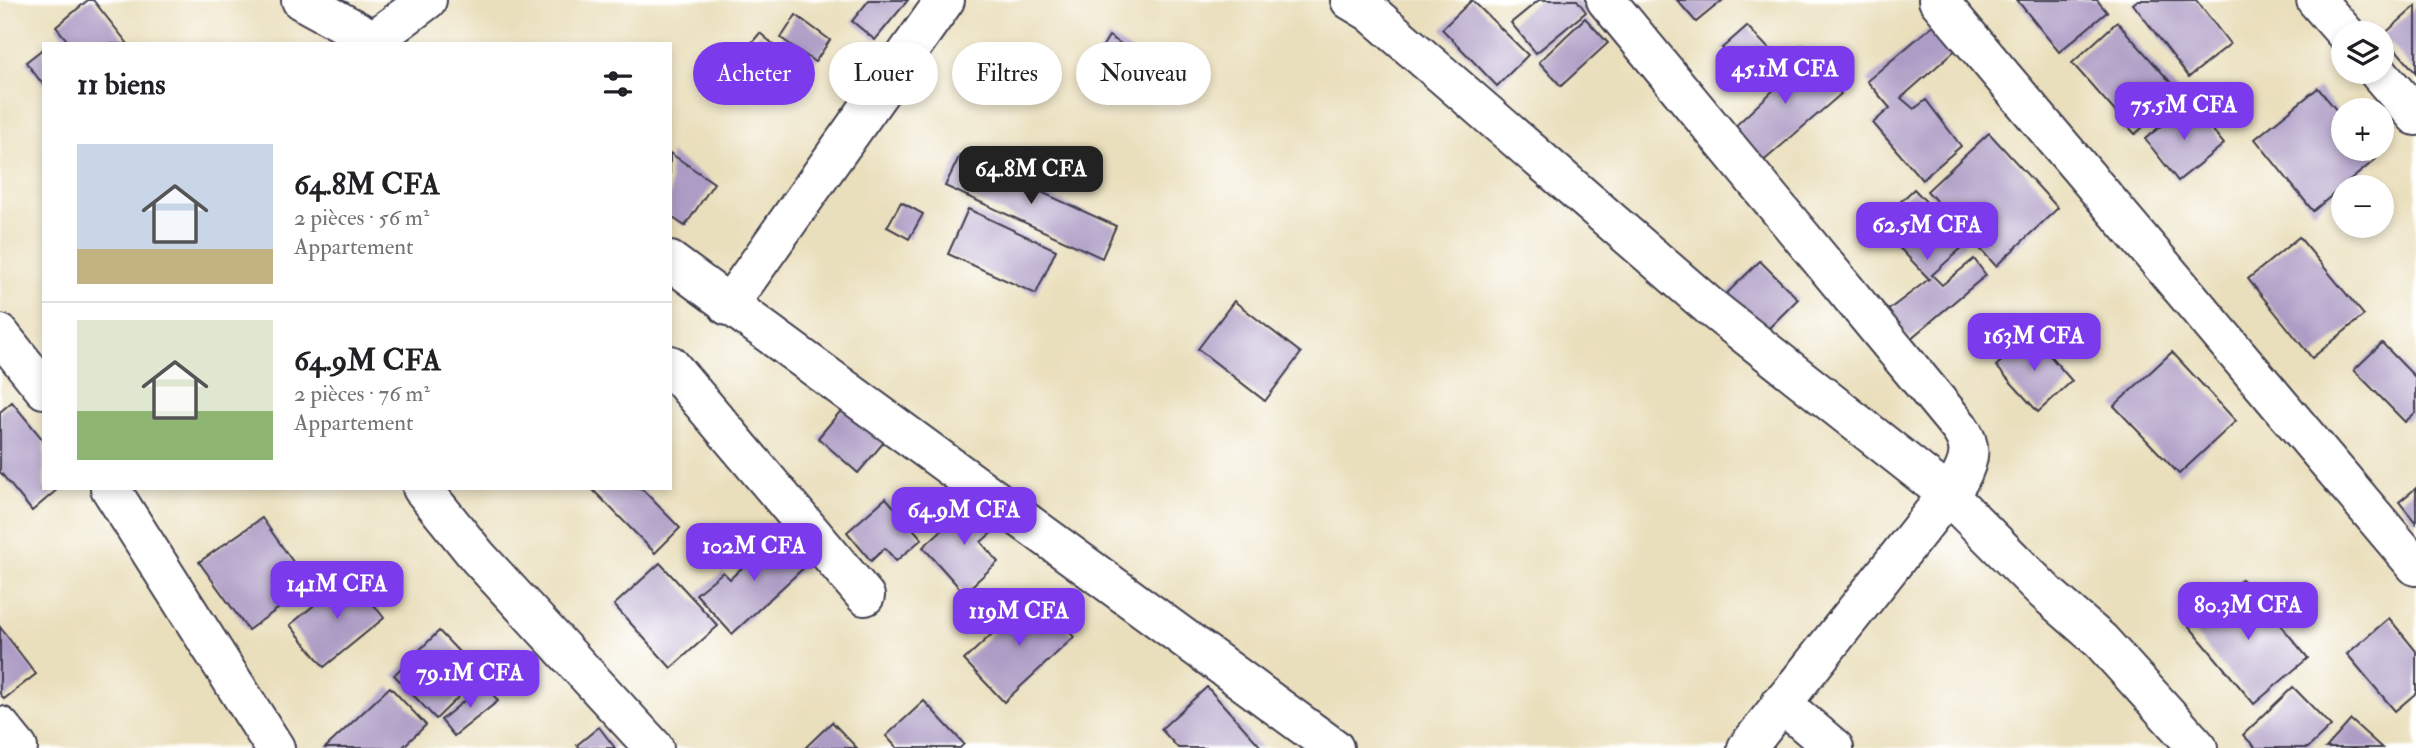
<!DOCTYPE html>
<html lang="fr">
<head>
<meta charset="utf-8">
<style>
  :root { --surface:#fff; --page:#f2f2f2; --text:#202124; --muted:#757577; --line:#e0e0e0; --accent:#7c3aed }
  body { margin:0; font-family:"IM FELL Double Pica",serif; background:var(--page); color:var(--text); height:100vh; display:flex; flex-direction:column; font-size:26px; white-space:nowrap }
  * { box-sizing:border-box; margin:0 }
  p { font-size:23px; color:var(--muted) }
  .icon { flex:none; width:38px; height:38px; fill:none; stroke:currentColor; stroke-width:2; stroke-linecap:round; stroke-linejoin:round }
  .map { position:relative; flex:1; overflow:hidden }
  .drawer { position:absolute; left:42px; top:42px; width:630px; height:448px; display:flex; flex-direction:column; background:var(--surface); border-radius:0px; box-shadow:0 4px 10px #0003 }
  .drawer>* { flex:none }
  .hud { position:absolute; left:693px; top:42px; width:665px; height:63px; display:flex; gap:14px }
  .fabs { position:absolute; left:2331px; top:21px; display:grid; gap:14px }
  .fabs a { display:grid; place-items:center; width:63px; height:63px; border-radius:50%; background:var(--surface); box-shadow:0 4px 10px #0003; font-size:35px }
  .price { position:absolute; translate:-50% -60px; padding:0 16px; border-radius:14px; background:var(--accent); color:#fff; font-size:23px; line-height:46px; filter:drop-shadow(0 2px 4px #0008) }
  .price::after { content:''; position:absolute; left:50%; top:42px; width:21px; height:16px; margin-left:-10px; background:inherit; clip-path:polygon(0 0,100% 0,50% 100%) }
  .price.selected { background:#222; color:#fff }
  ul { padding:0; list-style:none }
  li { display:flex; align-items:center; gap:21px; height:175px; padding:0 35px }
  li+li { border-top:2px solid var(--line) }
  li span { display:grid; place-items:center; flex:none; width:196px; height:140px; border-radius:0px; color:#555 }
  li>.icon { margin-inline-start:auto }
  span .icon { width:84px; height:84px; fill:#fffc; stroke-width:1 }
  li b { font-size:30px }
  h2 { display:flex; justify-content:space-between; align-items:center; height:84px; padding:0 35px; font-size:30px }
  .tag { padding:0 24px; border-radius:32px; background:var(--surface); box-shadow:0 4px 10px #0003; font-size:24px; line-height:63px }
  .tag.selected { background:var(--accent); color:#fff }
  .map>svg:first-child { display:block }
  .building { fill:#ad9cc5 }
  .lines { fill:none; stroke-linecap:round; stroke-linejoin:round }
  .minor-casing { stroke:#403e4e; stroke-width:42 }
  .minor { stroke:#fff; stroke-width:38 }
</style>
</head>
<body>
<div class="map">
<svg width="2416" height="748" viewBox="0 0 2416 748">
  <rect width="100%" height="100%" fill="#fff"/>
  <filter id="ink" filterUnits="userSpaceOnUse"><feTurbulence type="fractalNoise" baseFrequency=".0143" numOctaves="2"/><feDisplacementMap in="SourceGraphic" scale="14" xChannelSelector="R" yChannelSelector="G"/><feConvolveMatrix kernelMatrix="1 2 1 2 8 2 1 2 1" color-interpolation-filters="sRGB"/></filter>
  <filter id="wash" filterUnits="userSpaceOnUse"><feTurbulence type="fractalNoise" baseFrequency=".00686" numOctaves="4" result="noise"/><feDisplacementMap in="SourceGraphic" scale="28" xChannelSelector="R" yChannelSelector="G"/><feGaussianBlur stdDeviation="1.57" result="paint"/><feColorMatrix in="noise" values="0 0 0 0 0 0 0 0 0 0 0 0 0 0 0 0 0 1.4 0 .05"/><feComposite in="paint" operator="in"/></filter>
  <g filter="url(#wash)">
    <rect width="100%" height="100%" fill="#eadfbc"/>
    <g id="blocks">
      <g class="building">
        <path d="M88,0H93L128,44H70L56,27Z"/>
        <path d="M869,0H908L875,40L852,21Z"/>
        <path d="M1472,0L1528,55L1497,86L1442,29Z"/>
        <path d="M1539,0H1577L1586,12L1536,53L1511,23Z"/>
        <path d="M1677,0H1723L1696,22Z"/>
        <path d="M2017,0H2097L2107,12L2059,52Z"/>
        <path d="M2138,0H2196L2230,44L2189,77L2133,4Z"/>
        <path d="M2416,6V73L2383,35Z"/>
        <path d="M796,15L830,40L815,62L781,38Z"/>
        <path d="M1585,18L1608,43L1561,86L1539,62Z"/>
        <path d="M1938,21L1960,46L1901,98L1914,109L1926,100L1961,146L1922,180L1873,123L1890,108L1867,81Z"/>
        <path d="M2117,22L2181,94L2135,134L2072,63Z"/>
        <path d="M1747,26L1770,50L1745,74L1722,48Z"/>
        <path d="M760,33L780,50L763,70L743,53Z"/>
        <path d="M1109,36L1151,63L1133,92L1091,65Z"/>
        <path d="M1800,46L1841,94L1759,165L1728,133L1777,87L1766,72Z"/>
        <path d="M44,48V86L26,62Z"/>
        <path d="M2318,88L2343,118V149H2368L2376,159L2313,211L2255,139Z"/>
        <path d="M2190,102L2224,144L2178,181L2145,139Z"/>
        <path d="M1989,133L2058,208L1996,266L1927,191Z"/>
        <path d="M670,153L714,183L685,226L670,216Z"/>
        <path d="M960,155L1116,226L1102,258L945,186Z"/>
        <path d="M1914,189L1966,244L1932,275L1942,285L1974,259L1986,275L1910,339L1887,311L1929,279L1877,224Z"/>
        <path d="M901,202L923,214L909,239L887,227Z"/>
        <path d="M968,209L1056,250L1036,294L948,254Z"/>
        <path d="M2299,237L2364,315L2312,358L2248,279Z"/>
        <path d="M1760,261L1798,299L1762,335L1724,296Z"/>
        <path d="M1234,301L1301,353L1265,401L1198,349Z"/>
        <path d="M2031,334L2072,381L2038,412L1996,366Z"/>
        <path d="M2382,343L2416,378V412L2405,422L2354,370Z"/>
        <path d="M2172,352L2236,421L2179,474L2114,406Z"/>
        <path d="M12,402L44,441V488H59L32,511L0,472V412Z"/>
        <path d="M844,407L884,442L858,473L818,438Z"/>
        <path d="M591,488H641L680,528L655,553Z"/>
        <path d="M2416,488V523L2399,502Z"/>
        <path d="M886,498L922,539L896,561L885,548L871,561L847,532Z"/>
        <path d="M974,501L997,528L981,542L998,562L964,593L923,547Z"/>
        <path d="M262,518L310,586L248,630L199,562Z"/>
        <path d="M791,535L810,562L732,634L696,594L723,572L730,579L772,539Z"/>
        <path d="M660,563L718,626L671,668L614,605Z"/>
        <path d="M351,575L384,618L324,667L290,625Z"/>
        <path d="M2242,579L2308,658L2254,704L2188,625Z"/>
        <path d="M1034,595L1074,637L1004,702L964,660Z"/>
        <path d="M2389,618L2416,651V693L2395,711L2347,654Z"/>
        <path d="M0,627L36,674L4,699L0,694Z"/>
        <path d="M439,631L481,675L436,719L394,675Z"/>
        <path d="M485,684L498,701L454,736L441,720Z"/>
        <path d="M390,687L426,725L402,748H325Z"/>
        <path d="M1207,687L1262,748H1178L1161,729Z"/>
        <path d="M2293,687L2331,726L2308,748H2256L2243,735Z"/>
        <path d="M924,701L964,744L960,748H897L886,736Z"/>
        <path d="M2351,720L2382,748H2326Z"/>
        <path d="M832,722L857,748H805Z"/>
        <path d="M599,727L615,748H579L577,745Z"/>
      </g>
    </g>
  </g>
  <g filter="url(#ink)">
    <use href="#blocks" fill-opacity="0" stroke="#403e4e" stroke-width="2"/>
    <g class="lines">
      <defs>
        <g id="minor">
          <path d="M301,0L381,44"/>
          <path d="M1350,0L1370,12L1709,306L1947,494L2045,592L2101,641L2198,748"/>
          <path d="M1606,0L1959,427C1973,446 1970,460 1959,480L1747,748"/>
          <path d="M1938,0L2416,566"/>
          <path d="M2316,0L2345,33"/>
          <path d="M375,39L427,0"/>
          <path d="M2378,72L2416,116"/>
          <path d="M670,261L1334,748"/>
          <path d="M728,306L945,0"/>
          <path d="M0,334L44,389"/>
          <path d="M670,365L865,596"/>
          <path d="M110,488L275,748"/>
          <path d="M422,488L478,557L654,748"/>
          <path d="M1781,703L1834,748"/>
          <path d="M0,726L18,748"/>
        </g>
      </defs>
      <use href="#minor" class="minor-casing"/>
      <use href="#minor" class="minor"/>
    </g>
  </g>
</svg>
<div class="fabs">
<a><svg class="icon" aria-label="layers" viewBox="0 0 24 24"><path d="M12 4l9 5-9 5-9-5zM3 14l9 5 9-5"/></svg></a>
<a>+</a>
<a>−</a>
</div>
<b class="price" style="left:1785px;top:106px">45.1M CFA</b>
<b class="price" style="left:2184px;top:142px">75.5M CFA</b>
<b class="price selected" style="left:1031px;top:206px">64.8M CFA</b>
<b class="price" style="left:1927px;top:262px">62.5M CFA</b>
<b class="price" style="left:2034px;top:373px">163M CFA</b>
<b class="price" style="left:964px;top:547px">64.9M CFA</b>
<b class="price" style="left:754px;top:583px">102M CFA</b>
<b class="price" style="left:337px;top:621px">141M CFA</b>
<b class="price" style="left:2248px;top:642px">80.3M CFA</b>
<b class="price" style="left:1019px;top:648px">119M CFA</b>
<b class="price" style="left:470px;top:710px">79.1M CFA</b>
<div class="hud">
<a class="tag selected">Acheter</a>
<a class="tag">Louer</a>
<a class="tag">Filtres</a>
<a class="tag">Nouveau</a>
</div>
<section class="drawer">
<h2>11 biens<svg class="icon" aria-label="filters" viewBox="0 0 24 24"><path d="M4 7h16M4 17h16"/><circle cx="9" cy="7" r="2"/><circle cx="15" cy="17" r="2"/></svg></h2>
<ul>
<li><span style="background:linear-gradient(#c9d6e8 75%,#c2b280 0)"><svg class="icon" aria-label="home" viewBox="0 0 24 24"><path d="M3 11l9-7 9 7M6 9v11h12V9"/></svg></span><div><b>64.8M CFA</b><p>2 pièces · 56 m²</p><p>Appartement</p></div></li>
<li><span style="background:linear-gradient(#dfe7d0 65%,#8fb573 0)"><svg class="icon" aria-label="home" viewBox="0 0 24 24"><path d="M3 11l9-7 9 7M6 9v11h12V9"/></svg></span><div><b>64.9M CFA</b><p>2 pièces · 76 m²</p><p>Appartement</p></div></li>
</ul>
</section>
</div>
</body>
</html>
